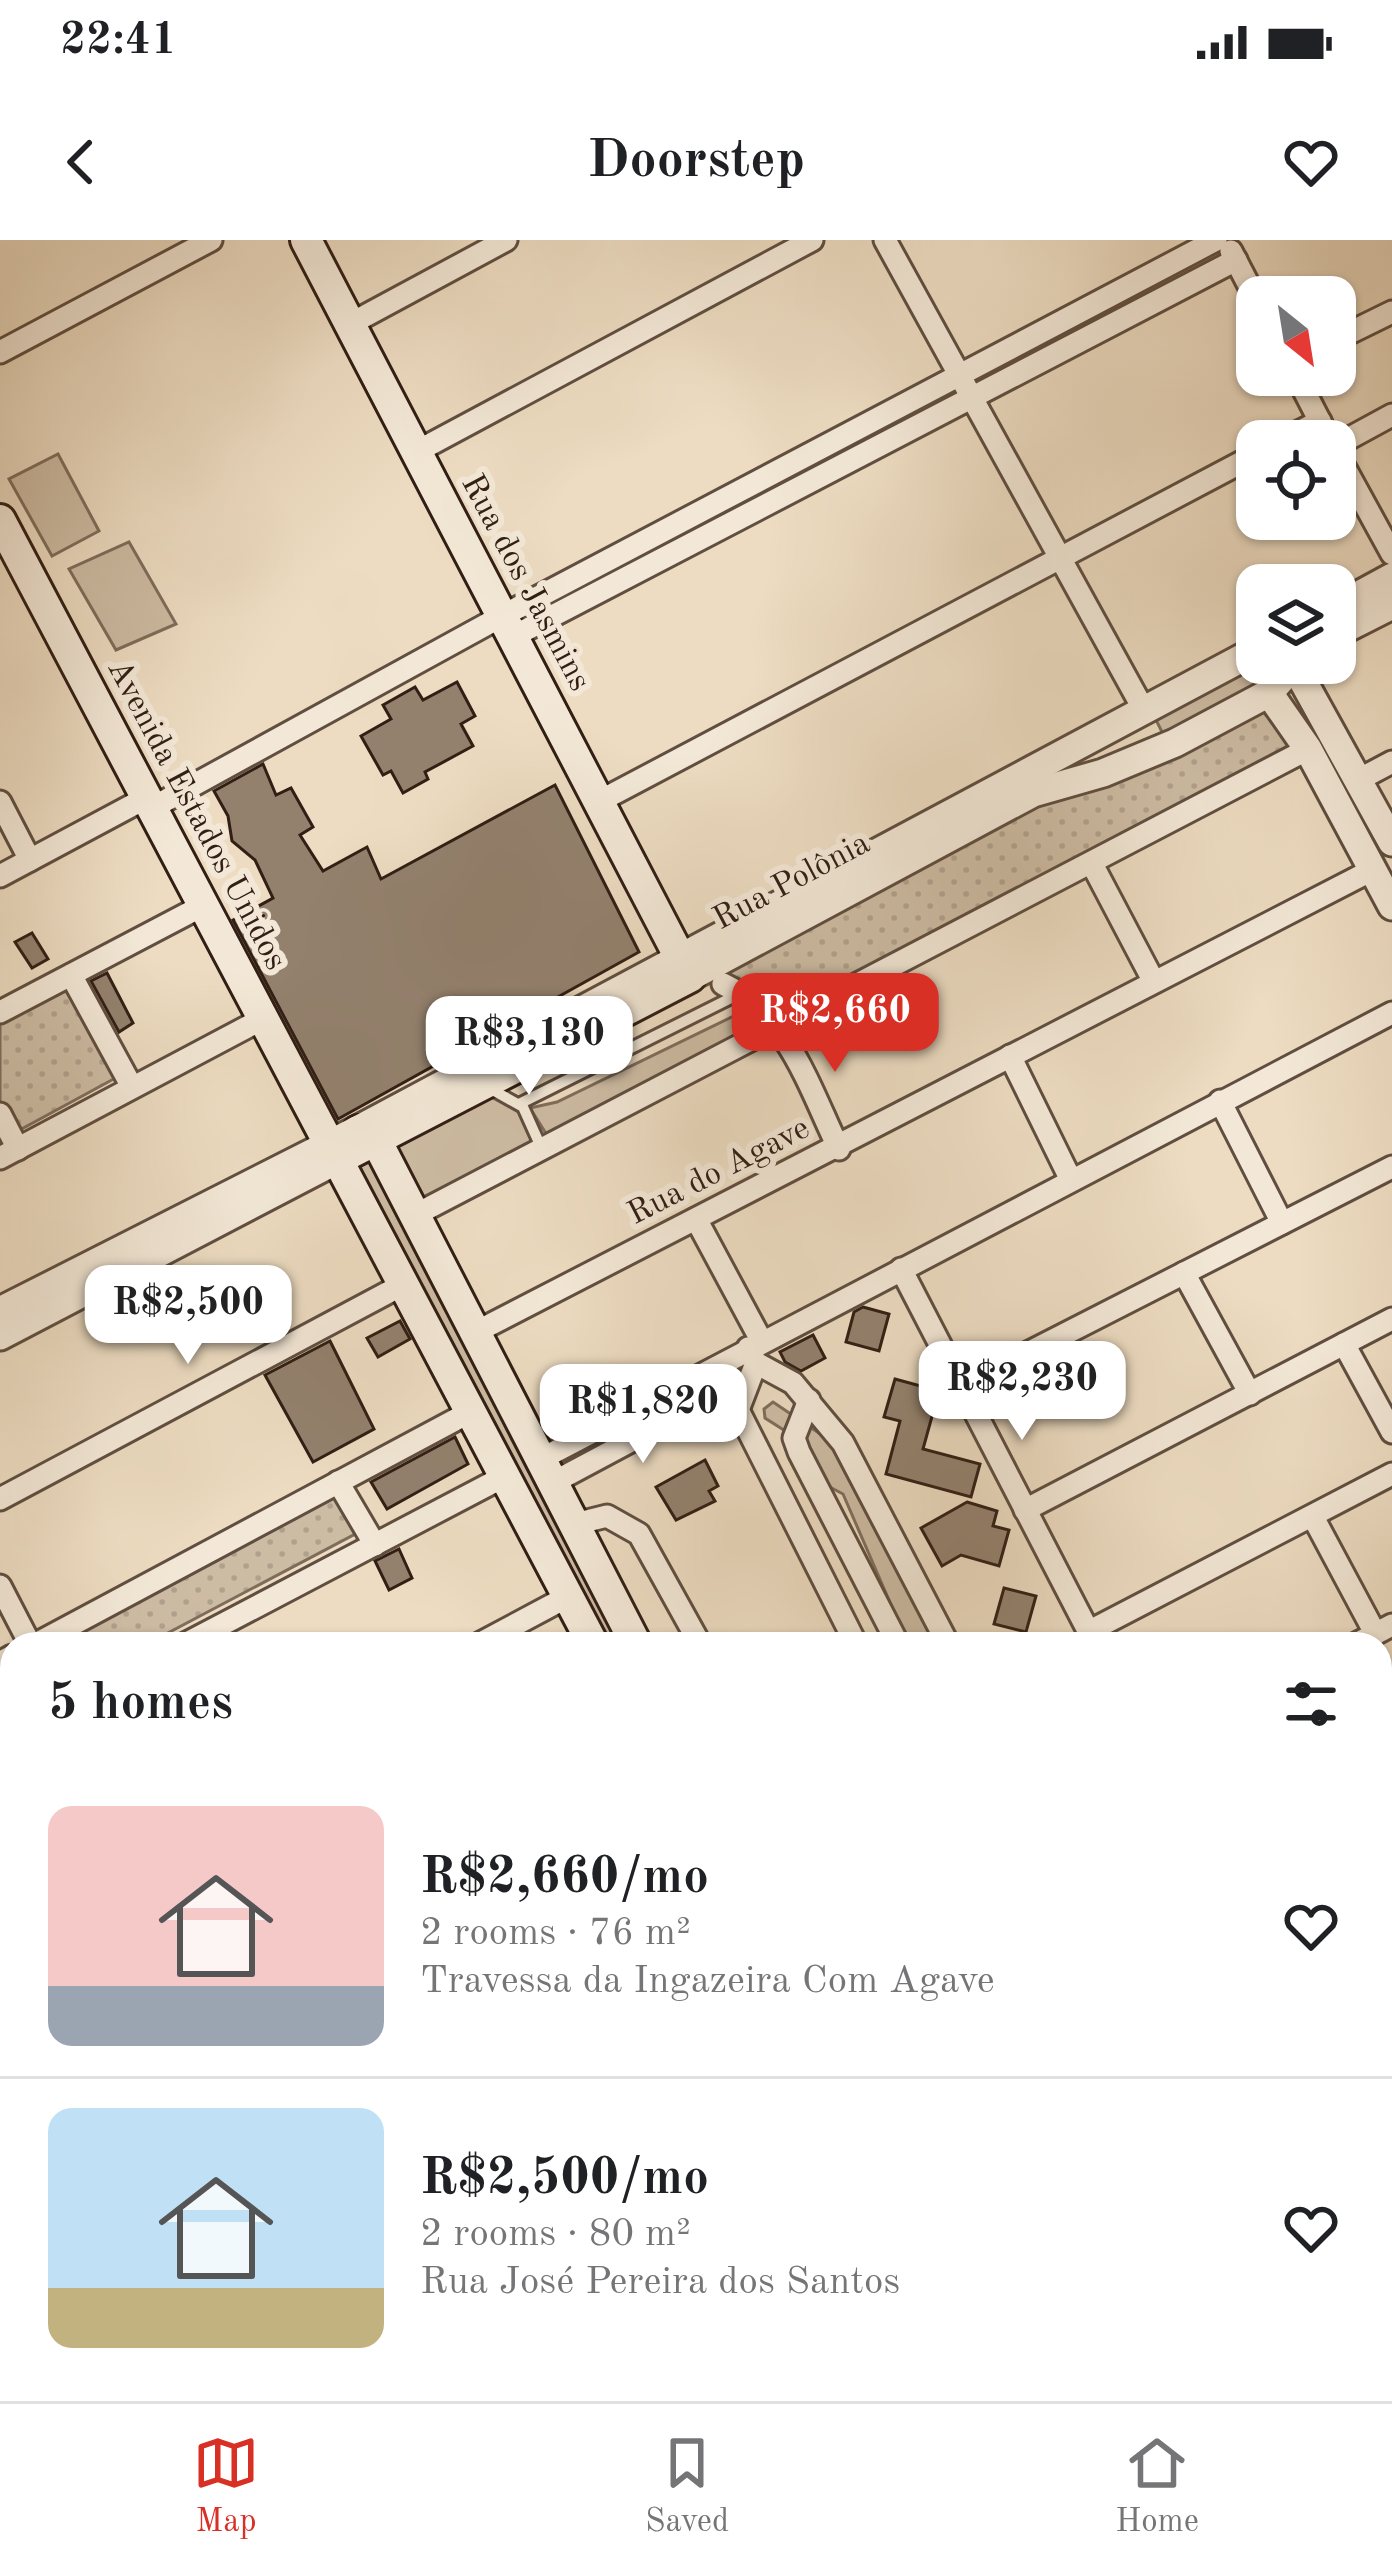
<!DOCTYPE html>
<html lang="en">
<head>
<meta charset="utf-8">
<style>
  :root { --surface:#fff; --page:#f6f6f6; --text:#202124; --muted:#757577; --line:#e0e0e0; --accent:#d93025 }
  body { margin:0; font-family:"Old Standard TT",serif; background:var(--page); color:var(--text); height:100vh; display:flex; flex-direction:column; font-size:45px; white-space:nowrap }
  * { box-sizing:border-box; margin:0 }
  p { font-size:39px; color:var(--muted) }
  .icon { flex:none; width:66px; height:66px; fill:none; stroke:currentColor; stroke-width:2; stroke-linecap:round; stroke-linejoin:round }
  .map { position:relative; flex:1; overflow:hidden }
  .sheet { position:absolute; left:0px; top:1392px; width:1392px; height:771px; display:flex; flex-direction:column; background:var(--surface); border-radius:36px 36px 0 0; box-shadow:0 3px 9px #0004 }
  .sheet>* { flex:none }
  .needle { width:78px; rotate:150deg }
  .tools { position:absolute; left:1236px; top:36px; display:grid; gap:24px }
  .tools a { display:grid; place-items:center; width:120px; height:120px; border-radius:24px; background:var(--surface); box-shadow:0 3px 9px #0004; font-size:60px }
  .price { position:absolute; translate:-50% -102px; padding:0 27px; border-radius:24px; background:#fff; color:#222; font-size:39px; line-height:78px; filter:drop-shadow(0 3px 6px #0008) }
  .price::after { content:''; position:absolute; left:50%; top:72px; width:36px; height:27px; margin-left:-18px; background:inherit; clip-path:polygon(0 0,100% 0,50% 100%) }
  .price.active { background:var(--accent); color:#fff }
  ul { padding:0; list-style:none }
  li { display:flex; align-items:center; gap:36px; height:300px; padding:0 48px }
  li+li { border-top:3px solid var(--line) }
  li span { display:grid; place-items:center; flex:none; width:336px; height:240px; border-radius:24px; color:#555 }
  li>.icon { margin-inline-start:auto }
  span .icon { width:144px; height:144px; fill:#fffc; stroke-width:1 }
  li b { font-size:51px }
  h2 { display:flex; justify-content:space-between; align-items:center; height:144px; padding:0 48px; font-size:51px }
  .status { display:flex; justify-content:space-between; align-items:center; height:84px; padding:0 60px; background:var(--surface); direction:ltr }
  .status svg { height:33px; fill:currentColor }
  header { display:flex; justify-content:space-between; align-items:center; height:156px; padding:0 48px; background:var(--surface); font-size:54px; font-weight:700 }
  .dock { display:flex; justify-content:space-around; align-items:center; height:168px; border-top:3px solid var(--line); background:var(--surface); font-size:33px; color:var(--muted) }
  .dock a { display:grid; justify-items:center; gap:6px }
  .dock .active { color:var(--accent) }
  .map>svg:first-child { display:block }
  .grass { fill:#cdbca4; stroke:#7f6d5c; stroke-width:3 }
  .park { fill:url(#park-dots); stroke:#7f6d5c; stroke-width:3 }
  .building { fill:#93816e; stroke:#311e14; stroke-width:3 }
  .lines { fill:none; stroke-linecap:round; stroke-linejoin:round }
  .service-casing { stroke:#604e40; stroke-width:16 }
  .minor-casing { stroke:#604e40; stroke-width:27 }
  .tertiary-casing { stroke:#604e40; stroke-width:33 }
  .secondary-casing { stroke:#311e14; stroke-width:36 }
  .service { stroke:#f3e8d7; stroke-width:10 }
  .minor { stroke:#f3e8d7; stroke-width:21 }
  .tertiary { stroke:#f3e8d7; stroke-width:27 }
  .secondary { stroke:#f3e8d7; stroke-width:30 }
  .labels { text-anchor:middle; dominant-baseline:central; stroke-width:12; stroke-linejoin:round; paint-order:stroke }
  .street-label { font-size:33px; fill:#311e14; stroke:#f3e8d7 }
</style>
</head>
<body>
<div class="status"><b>22:41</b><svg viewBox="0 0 49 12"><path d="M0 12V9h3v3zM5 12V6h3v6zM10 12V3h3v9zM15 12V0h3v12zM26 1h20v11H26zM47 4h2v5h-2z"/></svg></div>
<header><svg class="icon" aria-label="back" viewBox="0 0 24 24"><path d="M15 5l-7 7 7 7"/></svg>Doorstep<svg class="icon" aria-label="heart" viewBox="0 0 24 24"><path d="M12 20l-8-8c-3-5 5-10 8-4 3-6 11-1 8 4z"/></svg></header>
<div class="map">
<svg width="1392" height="2161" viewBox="0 0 1392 2161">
  <defs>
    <pattern id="park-dots" width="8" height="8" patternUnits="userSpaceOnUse" patternTransform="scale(3)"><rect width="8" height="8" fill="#cdbca4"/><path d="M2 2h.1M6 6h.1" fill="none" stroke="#b0a18c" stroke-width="1.8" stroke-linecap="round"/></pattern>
  </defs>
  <rect width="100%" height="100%" fill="#eddcc2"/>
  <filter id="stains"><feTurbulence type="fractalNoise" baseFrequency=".00167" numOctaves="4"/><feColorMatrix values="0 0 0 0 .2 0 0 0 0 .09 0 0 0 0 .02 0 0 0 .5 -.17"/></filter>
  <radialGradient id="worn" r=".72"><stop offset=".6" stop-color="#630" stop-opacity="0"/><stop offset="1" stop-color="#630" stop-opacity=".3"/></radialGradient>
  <g class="grass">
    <path d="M58,214L99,291L52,316L9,239Z"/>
    <path d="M129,302L176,384L116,410L69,329Z"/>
    <path d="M1257,423H1273L1277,436L1163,494L1155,478Z"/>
    <path d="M742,772L754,788L547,895L530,868L557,862Z"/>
    <path d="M484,851L524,875L533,900L526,910L420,963L388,900Z"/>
    <path d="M372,919L621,1399L601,1404L352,926Z"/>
    <path d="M719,1135L754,1148L750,1168L705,1154L559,1233L555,1224Z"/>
    <path d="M773,1162L838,1206L941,1404H908L843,1254L826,1245L801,1201L765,1178L764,1169Z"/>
  </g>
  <g class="park">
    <path d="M1261,464L1300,507L782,779L710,734L1052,547Z"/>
    <path d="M71,740L121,835L16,892L0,864V776Z"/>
    <path d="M334,1249L357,1293L147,1404H38Z"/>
    <path d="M12,1418V1476L0,1482V1424Z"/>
  </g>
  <g class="building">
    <path d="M457,442L475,476L461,484L473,506L425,532L428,539L403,553L391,531L383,535L361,496L391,479L383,465L415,447L423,460Z"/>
    <path d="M263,524L276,555L291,548L313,587L300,595L323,631L367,607L381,639L555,545L639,712L338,879L233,680L273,658L255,620L232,601L228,576L214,551Z"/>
    <path d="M32,693L48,719L32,728L15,702Z"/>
    <path d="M107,733L133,783L119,792L91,741Z"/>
    <path d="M863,1067L889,1074L879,1111L846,1102L854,1072Z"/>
    <path d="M400,1081L410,1099L378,1117L367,1098Z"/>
    <path d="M813,1095L825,1118L801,1131L785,1122L780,1112Z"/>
    <path d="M330,1101L374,1189L313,1222L265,1135Z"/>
    <path d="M895,1139L939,1151L923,1209L980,1224L971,1257L886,1234L900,1181L884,1177Z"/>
    <path d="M455,1197L468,1224L387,1269L371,1242Z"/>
    <path d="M705,1220L718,1246L709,1251L715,1261L676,1280L656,1247Z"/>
    <path d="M967,1262L997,1271L993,1286L1009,1290L999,1326L961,1315L942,1326L921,1288Z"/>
    <path d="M399,1309L412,1338L389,1350L375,1321Z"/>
    <path d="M1004,1348L1036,1356L1026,1392L994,1384Z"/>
  </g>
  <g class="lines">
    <defs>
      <g id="service">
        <path d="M489,848L523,867L541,907"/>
        <path d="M519,864L739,754"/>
      </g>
      <g id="minor">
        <path d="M885,0L1145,472"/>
        <path d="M1231,11L1257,61"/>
        <path d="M352,83L506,0"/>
        <path d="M1335,100L1392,72"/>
        <path d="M0,112L211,0"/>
        <path d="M1296,135L1330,201"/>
        <path d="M1281,201L1320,181"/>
        <path d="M1335,206L1392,175"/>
        <path d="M1335,210L1392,314"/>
        <path d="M416,212L812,0"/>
        <path d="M514,396L1236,20"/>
        <path d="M1360,539L1392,522"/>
        <path d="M0,562L30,620"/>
        <path d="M598,562L1257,214"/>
        <path d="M150,569L502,376L1216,0"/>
        <path d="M1092,624L1153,740"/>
        <path d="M0,636L144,559"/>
        <path d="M71,735L132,847"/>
        <path d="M723,744C788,775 809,847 839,909"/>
        <path d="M0,772L202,666"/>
        <path d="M1010,816L1070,938"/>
        <path d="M1220,861L1282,983"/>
        <path d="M0,874L18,909"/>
        <path d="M0,918L264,778"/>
        <path d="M415,975L1308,509"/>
        <path d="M696,979L761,1100"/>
        <path d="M901,1029L1095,1404"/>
        <path d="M1184,1033L1250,1154"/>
        <path d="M476,1092L1374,629"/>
        <path d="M1344,1104L1392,1192"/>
        <path d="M748,1108L756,1123L793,1143L843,1203L948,1404"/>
        <path d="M961,1147L1392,927"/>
        <path d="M809,1160L794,1198L799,1212L898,1404"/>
        <path d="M738,1170L756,1123"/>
        <path d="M541,1219L1392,773"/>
        <path d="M338,1242L375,1305"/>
        <path d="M554,1242L700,1164L714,1161L738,1170L856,1404"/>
        <path d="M0,1259L402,1045"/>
        <path d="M1025,1270L1392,1079"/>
        <path d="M1313,1277L1375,1393"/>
        <path d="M575,1284L607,1276L639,1294L700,1404"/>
        <path d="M0,1346L30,1404"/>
        <path d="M1088,1392L1392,1234"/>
        <path d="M36,1404L470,1172"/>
        <path d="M185,1404L507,1235"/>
        <path d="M479,1404L567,1357"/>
        <path d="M1356,1404L1392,1385"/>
        <path d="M0,1423L12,1416"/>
        <path d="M0,1500L12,1494"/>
        <path d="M0,1519L12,1543"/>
        <path d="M1380,1546L1392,1540"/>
        <path d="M1380,1698L1392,1692"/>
        <path d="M1380,1852L1392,1845"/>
        <path d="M0,1924L12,1918"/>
        <path d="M1380,1933L1392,1955"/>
        <path d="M1380,2007L1392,2001"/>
        <path d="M331,2151L336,2161"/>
        <path d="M1310,2151L1315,2161"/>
        <path d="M495,2161L514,2151"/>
        <path d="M798,2161L817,2151"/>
        <path d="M1087,2161L1106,2151"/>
      </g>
      <g id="tertiary">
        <path d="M1335,368L1392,337"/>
        <path d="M1335,394L1392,365"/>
        <path d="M1293,423L1392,602"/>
        <path d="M1269,453L1308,509L1392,666"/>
        <path d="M690,737L1033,553L1103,533L1175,503L1269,453L1296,423"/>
        <path d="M0,1071L357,890L1257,410"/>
        <path d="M0,1096L337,920"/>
        <path d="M1386,2161L1392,2158"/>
      </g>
      <g id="secondary">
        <path d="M306,0L690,737L337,920"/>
        <path d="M0,280L593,1404"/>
        <path d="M358,891L376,900L636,1404"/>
        <path d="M983,2151L988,2161"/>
        <path d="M1025,2151L1030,2161"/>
      </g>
    </defs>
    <use href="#service" class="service-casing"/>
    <use href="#minor" class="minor-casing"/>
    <use href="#tertiary" class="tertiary-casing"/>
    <use href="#secondary" class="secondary-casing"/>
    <use href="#service" class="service"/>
    <use href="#minor" class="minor"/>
    <use href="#tertiary" class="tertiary"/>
    <use href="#secondary" class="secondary"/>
  </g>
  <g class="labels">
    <g class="street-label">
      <text transform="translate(525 343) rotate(62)">Rua dos Jasmins</text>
      <text transform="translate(196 575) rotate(62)">Avenida Estados Unidos</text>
      <text transform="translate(792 642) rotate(-28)">Rua Polônia</text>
      <text transform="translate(719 932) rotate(-27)">Rua do Agave</text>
    </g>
  </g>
  <rect width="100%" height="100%" filter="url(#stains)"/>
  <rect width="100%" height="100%" fill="url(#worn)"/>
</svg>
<div class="tools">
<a><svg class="needle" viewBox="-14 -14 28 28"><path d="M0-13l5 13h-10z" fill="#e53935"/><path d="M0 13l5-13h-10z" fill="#757577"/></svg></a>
<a><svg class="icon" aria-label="locate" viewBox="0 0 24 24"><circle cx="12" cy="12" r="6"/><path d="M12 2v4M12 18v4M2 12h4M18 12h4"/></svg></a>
<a><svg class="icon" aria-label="layers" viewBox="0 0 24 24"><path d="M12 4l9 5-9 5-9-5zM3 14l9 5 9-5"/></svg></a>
</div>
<b class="price active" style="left:835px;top:835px">R$2,660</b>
<b class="price" style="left:529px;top:858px">R$3,130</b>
<b class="price" style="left:188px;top:1127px">R$2,500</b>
<b class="price" style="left:1022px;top:1203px">R$2,230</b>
<b class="price" style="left:643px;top:1226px">R$1,820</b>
<section class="sheet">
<h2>5 homes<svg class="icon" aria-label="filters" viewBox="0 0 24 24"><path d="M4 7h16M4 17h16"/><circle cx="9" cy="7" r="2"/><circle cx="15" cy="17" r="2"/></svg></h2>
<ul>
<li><span style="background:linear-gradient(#f6c9c9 75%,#9aa5b1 0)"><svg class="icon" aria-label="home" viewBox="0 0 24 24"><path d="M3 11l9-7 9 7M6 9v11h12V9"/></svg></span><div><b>R$2,660/mo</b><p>2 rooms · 76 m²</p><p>Travessa da Ingazeira Com Agave</p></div><svg class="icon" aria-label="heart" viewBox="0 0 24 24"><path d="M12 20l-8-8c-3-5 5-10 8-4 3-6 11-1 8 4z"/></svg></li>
<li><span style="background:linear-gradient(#bfe0f5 75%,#c2b280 0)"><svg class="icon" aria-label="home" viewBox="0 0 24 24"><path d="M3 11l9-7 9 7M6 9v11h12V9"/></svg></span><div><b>R$2,500/mo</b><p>2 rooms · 80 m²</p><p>Rua José Pereira dos Santos</p></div><svg class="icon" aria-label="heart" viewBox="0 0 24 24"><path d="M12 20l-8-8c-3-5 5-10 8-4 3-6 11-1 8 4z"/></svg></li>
</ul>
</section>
</div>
<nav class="dock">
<a class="active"><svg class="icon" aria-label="map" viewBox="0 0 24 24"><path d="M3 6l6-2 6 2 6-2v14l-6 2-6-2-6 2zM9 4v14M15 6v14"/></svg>Map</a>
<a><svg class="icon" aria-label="saved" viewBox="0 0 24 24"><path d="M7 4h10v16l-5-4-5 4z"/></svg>Saved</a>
<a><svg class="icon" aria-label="home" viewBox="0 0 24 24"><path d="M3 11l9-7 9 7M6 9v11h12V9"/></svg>Home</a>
</nav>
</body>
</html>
